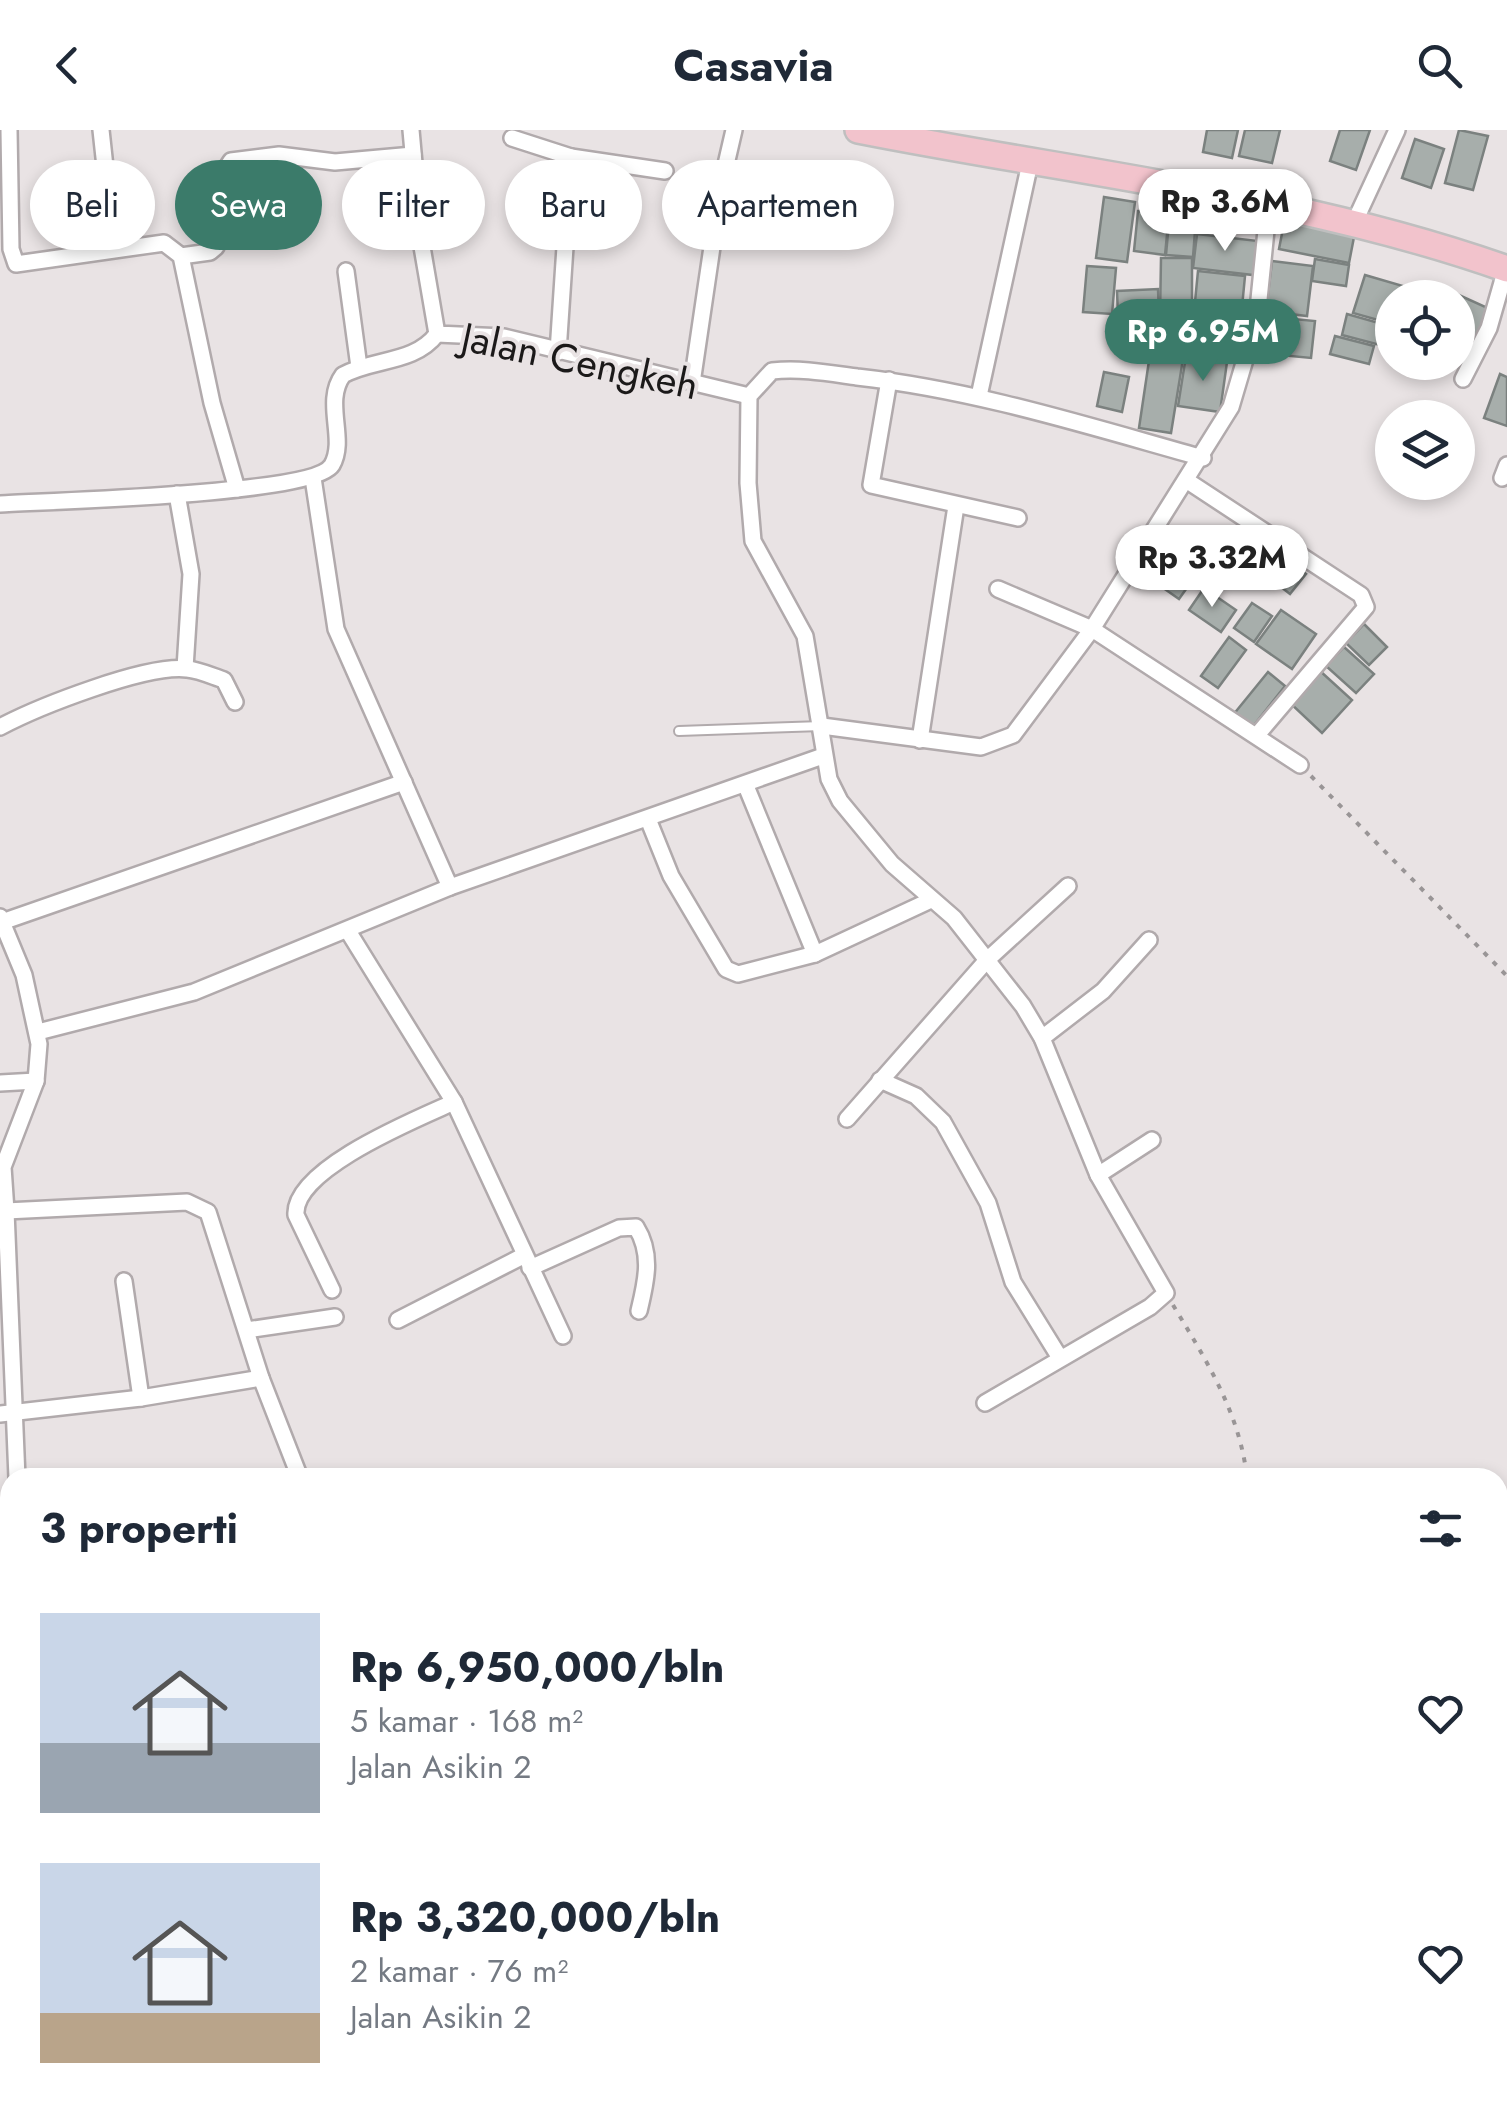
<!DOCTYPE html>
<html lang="id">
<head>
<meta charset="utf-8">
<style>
  :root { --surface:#fff; --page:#f6f6f7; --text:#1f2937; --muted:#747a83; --accent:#3b7b6a }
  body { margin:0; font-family:Jost,sans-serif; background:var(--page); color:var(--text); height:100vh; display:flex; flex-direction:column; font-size:38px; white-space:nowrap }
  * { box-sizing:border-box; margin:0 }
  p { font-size:32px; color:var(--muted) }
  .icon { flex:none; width:55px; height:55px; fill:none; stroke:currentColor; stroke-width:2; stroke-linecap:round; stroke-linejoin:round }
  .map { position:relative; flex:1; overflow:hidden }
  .panel { position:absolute; left:0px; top:1338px; width:1508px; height:642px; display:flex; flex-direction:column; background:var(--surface); border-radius:30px 30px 0 0; box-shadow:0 5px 15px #0003 }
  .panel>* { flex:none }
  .guide { position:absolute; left:30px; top:30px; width:1000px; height:90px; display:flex; gap:20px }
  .tools { position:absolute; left:1375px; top:150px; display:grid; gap:20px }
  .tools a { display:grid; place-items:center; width:100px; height:100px; border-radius:50%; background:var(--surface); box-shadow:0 5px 15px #0003; font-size:50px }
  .price { position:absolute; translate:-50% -85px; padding:0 22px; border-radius:35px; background:#fff; color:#222; font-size:32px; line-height:65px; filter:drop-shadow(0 2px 5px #0008) }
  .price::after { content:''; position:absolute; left:50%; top:60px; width:30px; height:22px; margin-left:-15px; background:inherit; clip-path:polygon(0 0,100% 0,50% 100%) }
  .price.current { background:var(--accent); color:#fff }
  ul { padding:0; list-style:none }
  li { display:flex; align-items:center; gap:30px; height:250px; padding:0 40px }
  li span { display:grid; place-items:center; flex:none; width:280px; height:200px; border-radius:0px; color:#555 }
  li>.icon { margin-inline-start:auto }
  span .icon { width:120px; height:120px; fill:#fffc; stroke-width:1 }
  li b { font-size:42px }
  h2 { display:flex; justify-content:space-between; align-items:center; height:120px; padding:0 40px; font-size:42px }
  .pill { padding:0 35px; border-radius:45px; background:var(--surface); box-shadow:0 5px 15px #0003; font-size:35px; line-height:90px }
  .pill.current { background:var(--accent); color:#fff }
  header { display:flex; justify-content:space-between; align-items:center; height:130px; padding:0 40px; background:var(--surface); font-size:45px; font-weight:700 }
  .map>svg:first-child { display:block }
  .building { fill:#a7aeab; stroke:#7b817f; stroke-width:2.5 }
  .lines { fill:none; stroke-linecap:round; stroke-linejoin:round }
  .service-casing { stroke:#b1aaac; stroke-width:12 }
  .minor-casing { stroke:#b1aaac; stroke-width:20 }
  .trunk-casing { stroke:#bfbfbf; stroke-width:30 }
  .path { stroke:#999596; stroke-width:4; stroke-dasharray:5 8; stroke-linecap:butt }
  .service { stroke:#fff; stroke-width:8 }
  .minor { stroke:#fff; stroke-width:15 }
  .trunk { stroke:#f2c3cc; stroke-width:25 }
  .labels { text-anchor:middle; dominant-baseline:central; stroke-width:8; stroke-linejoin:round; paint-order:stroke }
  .street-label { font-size:40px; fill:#1b1919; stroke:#e9e3e4 }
</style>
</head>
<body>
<header><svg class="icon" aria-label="back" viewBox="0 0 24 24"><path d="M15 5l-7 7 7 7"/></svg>Casavia<svg class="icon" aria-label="search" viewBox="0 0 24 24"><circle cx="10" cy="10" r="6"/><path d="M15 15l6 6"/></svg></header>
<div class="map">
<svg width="1507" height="1978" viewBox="0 0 1507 1978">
  <rect width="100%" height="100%" fill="#e9e3e4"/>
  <g class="building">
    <path d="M1207,0H1238L1232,28L1203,22Z"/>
    <path d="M1245,0H1280L1272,33L1239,26Z"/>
    <path d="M1340,0H1370L1356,40L1330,31Z"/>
    <path d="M1459,0L1488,6L1473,60L1445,53Z"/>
    <path d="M1415,9L1444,19L1431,58L1402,48Z"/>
    <path d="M1104,67L1135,72L1127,132L1096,128Z"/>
    <path d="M1171,70L1222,76L1221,102L1195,101L1193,127L1166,125Z"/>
    <path d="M1138,81L1169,84L1165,125L1134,121Z"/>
    <path d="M1285,88L1355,102L1349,133L1279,119Z"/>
    <path d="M1197,104L1258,111L1253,145L1193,138Z"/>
    <path d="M1161,128H1192V187H1160Z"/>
    <path d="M1315,129L1349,135L1346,156L1312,151Z"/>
    <path d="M1272,131L1313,136L1307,186L1266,181Z"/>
    <path d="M1087,136L1116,138L1112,184L1083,182Z"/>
    <path d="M1198,141L1245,146L1242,177L1195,172Z"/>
    <path d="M1365,145L1403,156L1400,168H1392V194L1353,183Z"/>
    <path d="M1430,153L1448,161L1444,168H1423Z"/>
    <path d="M1158,159L1160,211L1119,213L1117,161Z"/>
    <path d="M1450,161L1490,179L1470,223L1458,217V168H1447Z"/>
    <path d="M1203,177L1241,181L1237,223L1198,220Z"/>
    <path d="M1347,184L1386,195L1380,215L1342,205Z"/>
    <path d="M1273,187L1315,191L1311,228L1269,224Z"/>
    <path d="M1168,188L1196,189L1195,221L1167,220Z"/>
    <path d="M1335,206L1374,216L1369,234L1330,224Z"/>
    <path d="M1150,224L1183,229L1171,303L1139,298Z"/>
    <path d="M1186,226L1227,232L1220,282L1178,276Z"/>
    <path d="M1104,242L1129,247L1122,282L1097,276Z"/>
    <path d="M1500,244L1507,247V296L1484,288Z"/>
    <path d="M1156,417L1196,445L1179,469L1139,441Z"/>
    <path d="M1288,430L1306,444L1290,464L1272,450Z"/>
    <path d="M1204,458L1236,480L1221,502L1189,480Z"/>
    <path d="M1252,473L1272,486L1254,512L1234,498Z"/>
    <path d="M1281,480L1316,504L1292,539L1256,514Z"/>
    <path d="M1364,494L1387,517L1369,535L1346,513Z"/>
    <path d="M1229,507L1246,520L1218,558L1201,546Z"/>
    <path d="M1344,517L1374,544L1356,563L1326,536Z"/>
    <path d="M1319,540L1352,570L1322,603L1289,572Z"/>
    <path d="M1268,542L1285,556L1251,599L1233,585Z"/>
  </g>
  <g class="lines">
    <defs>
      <g id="service">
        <path d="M679,601L822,596"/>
        <path d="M317,1970L318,1978"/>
      </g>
      <g id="minor">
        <path d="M9,0L11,119L16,134L164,113L181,126L212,273L237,359"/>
        <path d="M101,0L106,46"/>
        <path d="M411,0L421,111L437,204L504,207L749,266"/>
        <path d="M512,8L571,27"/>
        <path d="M1355,91L1397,0"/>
        <path d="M181,126L210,122L216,117L214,57L231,31L279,25L335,32L413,25"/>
        <path d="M346,141L359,237"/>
        <path d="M558,222L571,27L665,41"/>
        <path d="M1463,249L1489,198L1507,135"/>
        <path d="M889,250L871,355L1018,388"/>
        <path d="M692,253L721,56L734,0"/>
        <path d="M979,266L1030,33"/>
        <path d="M313,348L336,499L450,757"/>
        <path d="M1502,348L1507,335"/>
        <path d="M1186,350L1361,465L1366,477L1257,605"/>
        <path d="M177,364L191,444L185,538"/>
        <path d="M0,374C47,371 314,365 332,335C347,309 323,272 343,245C374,228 414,234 437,204"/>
        <path d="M998,459L1092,499L1300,635"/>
        <path d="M822,596L981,617L1013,605L1092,499L1231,277L1257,189L1269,71"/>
        <path d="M0,597C38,577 146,534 187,539C199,540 212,546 224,550L235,572"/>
        <path d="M920,610L956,376"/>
        <path d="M746,656L815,824"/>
        <path d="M648,689L671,746L726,839L738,844L815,824L931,770"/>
        <path d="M0,787L24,845L39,914L36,951L3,1037L6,1081L187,1072L208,1082L261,1248L300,1348"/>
        <path d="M2,792L404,652"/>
        <path d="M348,801L454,972L563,1206"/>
        <path d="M38,902L194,862L450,757L823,626"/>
        <path d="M1042,908L1103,861L1149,810"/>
        <path d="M880,950L916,966L943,992L988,1073L1013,1152L1060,1228"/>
        <path d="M0,953L36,951"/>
        <path d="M847,989L987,830L1068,756"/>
        <path d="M1098,1045L1152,1010"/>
        <path d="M6,1081L17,1348"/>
        <path d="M530,1138L619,1098L636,1097C653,1124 646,1152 639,1181"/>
        <path d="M124,1151L141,1268"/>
        <path d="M332,1160L296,1085C292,1039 419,988 454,972"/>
        <path d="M398,1190L523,1126"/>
        <path d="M247,1200L335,1187"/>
        <path d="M985,1273L1150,1177L1166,1163L1098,1045L1042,908L1023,876L954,788L892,734L840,671L829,649L805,506L753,411L748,353L749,266L772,241C801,238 828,243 857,247C975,260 1088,296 1203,328"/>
        <path d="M0,1284L141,1268L261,1248"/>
        <path d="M0,1596L10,1597"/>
        <path d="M0,1659L10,1661"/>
        <path d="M0,1748H10"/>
        <path d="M0,1872L10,1871"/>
        <path d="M0,1906H10"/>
        <path d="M69,1970L70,1978"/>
        <path d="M137,1970V1978"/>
      </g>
      <path id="trunk" d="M858,0C1075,43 1298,65 1507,139"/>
    </defs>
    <use href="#service" class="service-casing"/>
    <use href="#minor" class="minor-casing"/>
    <use href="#trunk" class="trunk-casing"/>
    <g class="path">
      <path d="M1311,646L1507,846"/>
      <path d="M1173,1175C1206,1230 1240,1283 1247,1348"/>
    </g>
    <use href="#service" class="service"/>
    <use href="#minor" class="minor"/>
    <use href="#trunk" class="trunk"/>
  </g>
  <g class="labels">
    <g class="street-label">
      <text transform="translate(580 231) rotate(12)">Jalan Cengkeh</text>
    </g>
  </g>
</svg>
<div class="tools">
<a><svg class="icon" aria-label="locate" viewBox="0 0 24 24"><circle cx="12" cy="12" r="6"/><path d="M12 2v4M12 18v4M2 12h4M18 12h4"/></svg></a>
<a><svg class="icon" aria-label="layers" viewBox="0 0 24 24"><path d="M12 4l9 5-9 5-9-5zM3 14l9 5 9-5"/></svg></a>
</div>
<b class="price" style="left:1225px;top:124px">Rp 3.6M</b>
<b class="price current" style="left:1203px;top:254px">Rp 6.95M</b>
<b class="price" style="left:1212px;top:480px">Rp 3.32M</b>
<div class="guide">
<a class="pill">Beli</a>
<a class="pill current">Sewa</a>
<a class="pill">Filter</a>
<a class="pill">Baru</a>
<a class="pill">Apartemen</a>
</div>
<section class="panel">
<h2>3 properti<svg class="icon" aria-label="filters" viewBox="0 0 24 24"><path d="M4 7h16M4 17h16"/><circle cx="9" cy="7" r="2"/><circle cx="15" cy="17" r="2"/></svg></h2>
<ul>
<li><span style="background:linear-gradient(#c9d6e8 65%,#9aa5b1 0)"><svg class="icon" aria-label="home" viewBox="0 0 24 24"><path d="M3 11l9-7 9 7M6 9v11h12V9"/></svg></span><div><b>Rp 6,950,000/bln</b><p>5 kamar · 168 m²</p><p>Jalan Asikin 2</p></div><svg class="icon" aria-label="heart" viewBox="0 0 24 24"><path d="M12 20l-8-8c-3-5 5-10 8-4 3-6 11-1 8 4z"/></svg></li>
<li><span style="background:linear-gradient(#c9d6e8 75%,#b9a48a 0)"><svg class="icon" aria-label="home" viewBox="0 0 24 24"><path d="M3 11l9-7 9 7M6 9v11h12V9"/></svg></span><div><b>Rp 3,320,000/bln</b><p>2 kamar · 76 m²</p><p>Jalan Asikin 2</p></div><svg class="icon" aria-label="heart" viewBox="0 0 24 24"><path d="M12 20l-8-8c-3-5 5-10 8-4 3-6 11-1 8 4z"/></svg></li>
</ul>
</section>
</div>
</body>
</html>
